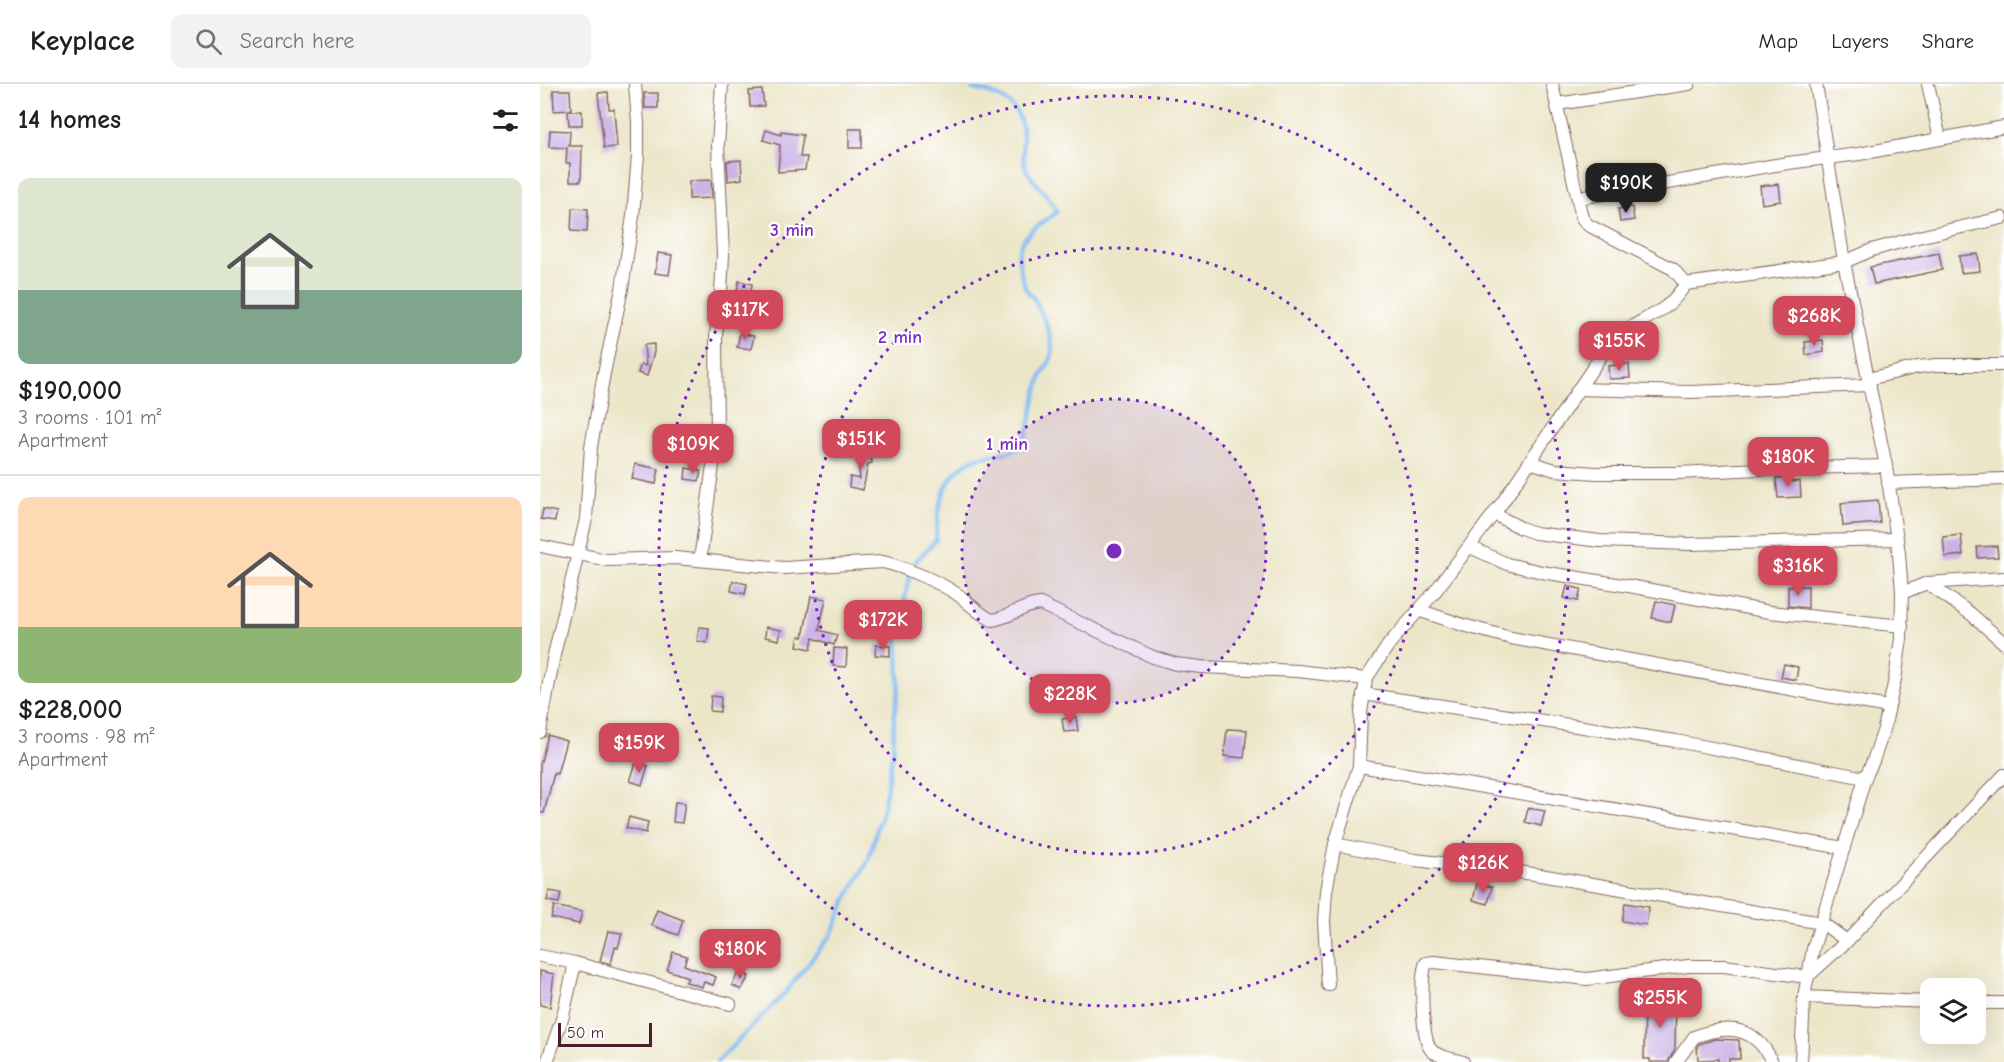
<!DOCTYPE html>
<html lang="en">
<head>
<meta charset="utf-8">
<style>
  :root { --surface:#fff; --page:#f2f2f2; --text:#202124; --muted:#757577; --line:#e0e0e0; --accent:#d1495b }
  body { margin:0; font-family:"Comic Neue",sans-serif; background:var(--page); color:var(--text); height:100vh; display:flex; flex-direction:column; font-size:22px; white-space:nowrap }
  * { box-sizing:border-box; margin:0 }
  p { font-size:20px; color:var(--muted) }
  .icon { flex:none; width:33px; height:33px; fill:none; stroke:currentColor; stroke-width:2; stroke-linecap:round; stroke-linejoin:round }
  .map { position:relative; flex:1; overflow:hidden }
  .sheet { display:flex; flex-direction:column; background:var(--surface); width:540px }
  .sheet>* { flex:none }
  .fabs { position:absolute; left:1380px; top:894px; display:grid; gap:12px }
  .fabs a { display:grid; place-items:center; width:66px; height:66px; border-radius:12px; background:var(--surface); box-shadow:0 6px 24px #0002; font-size:30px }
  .scale { position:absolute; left:18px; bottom:15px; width:94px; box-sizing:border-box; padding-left:6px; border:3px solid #4a1f2b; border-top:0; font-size:16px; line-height:21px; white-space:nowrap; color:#4a1f2b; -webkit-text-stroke:4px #fff; paint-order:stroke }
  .price { position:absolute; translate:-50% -51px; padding:0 14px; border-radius:12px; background:var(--accent); color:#fff; font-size:20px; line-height:39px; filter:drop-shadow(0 2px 3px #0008) }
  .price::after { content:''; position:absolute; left:50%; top:36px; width:18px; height:14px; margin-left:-9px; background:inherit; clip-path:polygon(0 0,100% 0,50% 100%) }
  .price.selected { background:#222; color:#fff }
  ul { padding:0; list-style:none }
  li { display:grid; align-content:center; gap:12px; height:318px; padding:0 18px }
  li+li { border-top:2px solid var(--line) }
  li span { display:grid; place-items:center; height:186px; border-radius:12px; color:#555 }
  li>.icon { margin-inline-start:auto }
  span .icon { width:108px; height:108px; fill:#fffc; stroke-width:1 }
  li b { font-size:26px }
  h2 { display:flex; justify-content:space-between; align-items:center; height:72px; padding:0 18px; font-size:26px }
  header { display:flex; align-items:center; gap:36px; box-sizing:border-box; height:84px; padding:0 30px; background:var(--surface); border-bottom:2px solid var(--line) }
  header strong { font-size:28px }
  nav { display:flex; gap:33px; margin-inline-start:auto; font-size:21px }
  .search { width:420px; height:54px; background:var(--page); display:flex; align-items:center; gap:15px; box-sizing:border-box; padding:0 21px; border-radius:12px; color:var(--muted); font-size:22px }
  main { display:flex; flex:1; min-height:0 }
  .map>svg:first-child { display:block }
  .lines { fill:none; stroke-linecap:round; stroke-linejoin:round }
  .stream { stroke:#81bef4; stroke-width:4 }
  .building { fill:#cbb2e5 }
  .minor-casing { stroke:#836562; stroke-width:14 }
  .minor { stroke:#fff; stroke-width:12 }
  .ring { fill:none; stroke:#7b2cbf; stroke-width:3; stroke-dasharray:3 6 }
  .centre { fill:#7b2cbf; stroke:#fff; stroke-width:3 }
  .ring-label { font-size:18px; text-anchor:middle; font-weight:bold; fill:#7b2cbf; stroke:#fff; stroke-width:4.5; stroke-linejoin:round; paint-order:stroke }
</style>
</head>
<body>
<header>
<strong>Keyplace</strong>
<div class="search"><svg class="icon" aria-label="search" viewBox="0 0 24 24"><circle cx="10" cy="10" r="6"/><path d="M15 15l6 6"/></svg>Search here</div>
<nav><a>Map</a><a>Layers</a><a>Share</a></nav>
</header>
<main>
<section class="sheet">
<h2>14 homes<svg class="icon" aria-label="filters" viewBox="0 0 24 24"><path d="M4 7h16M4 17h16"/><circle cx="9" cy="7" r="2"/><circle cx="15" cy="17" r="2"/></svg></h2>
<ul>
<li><span style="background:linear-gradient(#dfe7d0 60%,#7fa58c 0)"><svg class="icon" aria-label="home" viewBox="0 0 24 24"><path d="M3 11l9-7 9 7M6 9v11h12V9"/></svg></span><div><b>$190,000</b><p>3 rooms · 101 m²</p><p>Apartment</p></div></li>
<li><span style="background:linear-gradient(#ffd9b3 70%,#8fb573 0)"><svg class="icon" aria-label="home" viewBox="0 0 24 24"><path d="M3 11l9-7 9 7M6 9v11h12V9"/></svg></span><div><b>$228,000</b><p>3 rooms · 98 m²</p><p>Apartment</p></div></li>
</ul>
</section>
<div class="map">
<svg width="1464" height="978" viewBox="0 0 1464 978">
  <rect width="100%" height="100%" fill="#fff"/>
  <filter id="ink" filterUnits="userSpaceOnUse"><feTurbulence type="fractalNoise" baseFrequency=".0167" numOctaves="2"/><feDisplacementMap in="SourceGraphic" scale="12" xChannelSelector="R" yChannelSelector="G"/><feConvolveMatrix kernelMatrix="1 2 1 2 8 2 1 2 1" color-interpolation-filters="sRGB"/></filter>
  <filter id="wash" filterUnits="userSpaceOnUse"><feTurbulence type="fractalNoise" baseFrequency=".008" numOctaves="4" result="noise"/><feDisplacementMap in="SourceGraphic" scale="24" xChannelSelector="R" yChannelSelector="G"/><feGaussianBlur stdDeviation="1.35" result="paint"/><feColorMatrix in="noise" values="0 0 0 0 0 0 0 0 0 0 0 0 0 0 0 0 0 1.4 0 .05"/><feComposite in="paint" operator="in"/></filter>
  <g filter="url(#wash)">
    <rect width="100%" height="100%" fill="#ece6c9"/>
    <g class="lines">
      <path class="stream" d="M177,978L245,909L291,851L307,814L328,777L344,720L353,666L354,633L359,604L358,551L367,504L374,479L396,456C397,425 403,385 438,374C456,369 466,372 483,362C492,339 493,314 502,291C505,284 512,277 512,270C514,254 503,232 496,218C494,213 490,211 487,207C483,200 477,175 479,167C479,163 483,157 485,154C494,142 506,137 517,128C510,111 496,102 487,87C482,79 483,64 483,55C483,22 463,10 433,5L429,0"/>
    </g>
    <g id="blocks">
      <g class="building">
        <path d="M13,6H30L31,26L14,27Z"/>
        <path d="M222,6L224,22L210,23L209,7Z"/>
        <path d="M68,8L69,25H74L77,63L64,64L58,9Z"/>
        <path d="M104,9H118V24H105Z"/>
        <path d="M28,27H42V41H29Z"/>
        <rect x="309" y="45" width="13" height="19"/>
        <path d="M10,46L30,47L29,62H42L41,97H30V79H26L27,64L9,63Z"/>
        <path d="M226,46L241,51V48L263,51L260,73H267L265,86L238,88L240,61L223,56Z"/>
        <path d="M201,76L202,95L188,97L187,77Z"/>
        <path d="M171,96L172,114L149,115V97Z"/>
        <path d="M1239,100L1241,117L1222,120L1220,102Z"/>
        <path d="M1092,123L1094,136L1080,138L1078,125Z"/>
        <path d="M32,124L48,125L47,148L31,147Z"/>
        <path d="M118,169L132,171L129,191L115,189Z"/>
        <path d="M1399,169L1402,186L1334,200L1330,183Z"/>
        <path d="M1438,170L1440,187L1421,189L1419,172Z"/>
        <path d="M199,197L212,200L210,213L196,211Z"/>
        <path d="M200,249L214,252L211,265L197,263Z"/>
        <path d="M1283,256L1284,268L1266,271L1265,258Z"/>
        <path d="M114,260V268L107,292L98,289L101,280L106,282L104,261Z"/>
        <path d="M1089,280L1090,294L1069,295L1068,282Z"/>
        <path d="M330,366L332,379L328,380L323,406L309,403L310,393L320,395L317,368Z"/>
        <path d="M95,380L119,385L116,400L92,395Z"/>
        <path d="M146,384L161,387L159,397L145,395Z"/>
        <path d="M1251,393V398L1260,397L1261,413L1238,414L1236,394Z"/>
        <path d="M1338,416L1340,439L1303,442L1301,419Z"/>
        <path d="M3,425L17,428L15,437L1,435Z"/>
        <path d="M1421,451L1423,471L1405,473L1403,453Z"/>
        <path d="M1457,462L1458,473L1438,474L1437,463Z"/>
        <path d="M193,497L207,500L205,510L191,507Z"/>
        <path d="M1027,502L1041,505L1038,517L1024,514Z"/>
        <path d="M1268,502V524L1248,522V503Z"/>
        <path d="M271,512L286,515L279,546L297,551L294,561L273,554L271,565L257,562L259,552L263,553Z"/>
        <path d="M1116,517L1135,521L1131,538L1112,534Z"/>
        <path d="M159,543L169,544L167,559L157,557Z"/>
        <path d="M226,543L241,546L239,556L225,553Z"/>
        <path d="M336,561L350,562V572L335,571Z"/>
        <path d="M294,564L307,565L306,583L293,582Z"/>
        <path d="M1244,580L1258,583L1256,596L1241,593Z"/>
        <path d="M171,612L181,613L180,628L170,627Z"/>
        <path d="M536,633L538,647L524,648L522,635Z"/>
        <path d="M687,645L707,646L704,674L684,672Z"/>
        <path d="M8,651L26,657L17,690L14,689L4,729H0V681Z"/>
        <path d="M96,679L108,682L102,701L90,697Z"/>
        <path d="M135,718L145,719L142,739L133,738Z"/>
        <path d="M988,724L1005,727L1001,742L985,738Z"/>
        <path d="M89,733L108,738L106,749L86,744Z"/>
        <path d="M937,800L952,803L948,820L933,816Z"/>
        <path d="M9,807L21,809L19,819L7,817Z"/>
        <path d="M1085,819L1109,823L1106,841L1082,837Z"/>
        <path d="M14,822L42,828L39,840L11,834Z"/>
        <path d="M117,826L143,836L138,851L111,841Z"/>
        <path d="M68,847L82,849L78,864L75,863L71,880L60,877Z"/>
        <path d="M133,868L147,872L144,881L176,893L173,901L164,898L162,903L146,898L148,893L127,886Z"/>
        <path d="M0,887L14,890L10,923L0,921Z"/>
        <path d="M199,887L209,892L201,906L192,901Z"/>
        <path d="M1105,913H1136L1135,965L1128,978H1110V975H1104Z"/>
        <path d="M1175,955L1199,956L1200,975H1189V978H1178V975L1158,976L1157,962L1159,960Z"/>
      </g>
    </g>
  </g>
  <g filter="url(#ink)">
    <use href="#blocks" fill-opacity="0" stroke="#836562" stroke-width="1.5"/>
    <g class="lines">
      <defs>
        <g id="minor">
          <path d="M1388,0L1400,55"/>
          <path d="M1017,20L1149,0"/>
          <path d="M1038,114L1248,79L1319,70L1464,43"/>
          <path d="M1146,200L1304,178L1332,166L1378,153L1462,134"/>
          <path d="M1328,295L1378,283L1397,281H1464"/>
          <path d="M1038,305L1150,308L1330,301"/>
          <path d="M990,378L1015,386L1056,389H1138L1220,385L1346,382"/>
          <path d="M1348,399L1464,395"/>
          <path d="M954,430L981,444L995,449L1060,457L1150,460L1357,455"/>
          <path d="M0,462L67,476L135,474L244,484L343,478C364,483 399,498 417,510C429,519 439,530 452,536C469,534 483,521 500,520L613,573L636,580L661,583L758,587L826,595"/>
          <path d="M930,463L967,480L1002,488L1089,502L1230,528L1362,542"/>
          <path d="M160,476L177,352L176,251L181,208L183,171L178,61L182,0"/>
          <path d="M1387,499L1431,530L1464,559"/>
          <path d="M1362,509L1387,499L1464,494"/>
          <path d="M878,526L923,541L971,554L1348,623"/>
          <path d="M823,610L1136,657L1325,694"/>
          <path d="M0,648L14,571L46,435L51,363L64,289L82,205L93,132L98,71V39L95,0"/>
          <path d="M819,682L1304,764"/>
          <path d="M795,760L875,776L994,790L1282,839L1307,857"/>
          <path d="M0,872L35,879L190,920"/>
          <path d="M788,901L784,837L786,807L795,760L819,682L821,629L826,595L849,560L893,510L962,419L1071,257C1088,243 1106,236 1124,224C1133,218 1139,209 1146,200L1133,185L1048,141L1042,134L1012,0"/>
          <path d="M1264,913L1390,918"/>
          <path d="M1436,919H1464"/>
          <path d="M7,978L23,932L35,879"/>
          <path d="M923,978C914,975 899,973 892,967C881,957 880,892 886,879L894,878L1047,895L1148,882H1184L1267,893L1307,857L1464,691"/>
          <path d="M1136,978L1154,953C1187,940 1216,942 1232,978"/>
          <path d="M1261,978L1264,913L1273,865L1325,694L1333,677L1344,645L1355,595L1361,555L1362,509L1359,469L1346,382L1304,178L1276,0"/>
        </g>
      </defs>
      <use href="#minor" class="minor-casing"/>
      <use href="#minor" class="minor"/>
    </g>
  </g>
  <circle cx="574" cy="467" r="152" fill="#7b2cbf" fill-opacity=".12"/>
  <g class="ring">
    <circle cx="574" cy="467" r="152"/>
    <circle cx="574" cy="467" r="303"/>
    <circle cx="574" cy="467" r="455"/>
  </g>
  <circle cx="574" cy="467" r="9" class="centre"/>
  <g class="ring-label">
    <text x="252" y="152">3 min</text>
    <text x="360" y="259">2 min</text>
    <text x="467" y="366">1 min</text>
  </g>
</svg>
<div class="fabs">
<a><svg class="icon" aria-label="layers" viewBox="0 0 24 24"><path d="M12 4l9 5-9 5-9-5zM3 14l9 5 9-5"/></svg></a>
</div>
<div class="scale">50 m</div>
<b class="price selected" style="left:1086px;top:130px">$190K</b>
<b class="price" style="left:205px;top:257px">$117K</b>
<b class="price" style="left:1274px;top:263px">$268K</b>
<b class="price" style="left:1079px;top:288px">$155K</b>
<b class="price" style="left:321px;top:386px">$151K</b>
<b class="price" style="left:153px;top:391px">$109K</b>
<b class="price" style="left:1248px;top:404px">$180K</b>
<b class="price" style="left:1258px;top:513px">$316K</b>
<b class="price" style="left:343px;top:567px">$172K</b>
<b class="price" style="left:530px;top:641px">$228K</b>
<b class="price" style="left:99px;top:690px">$159K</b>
<b class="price" style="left:943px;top:810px">$126K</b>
<b class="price" style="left:200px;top:896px">$180K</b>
<b class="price" style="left:1120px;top:945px">$255K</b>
</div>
</main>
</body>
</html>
